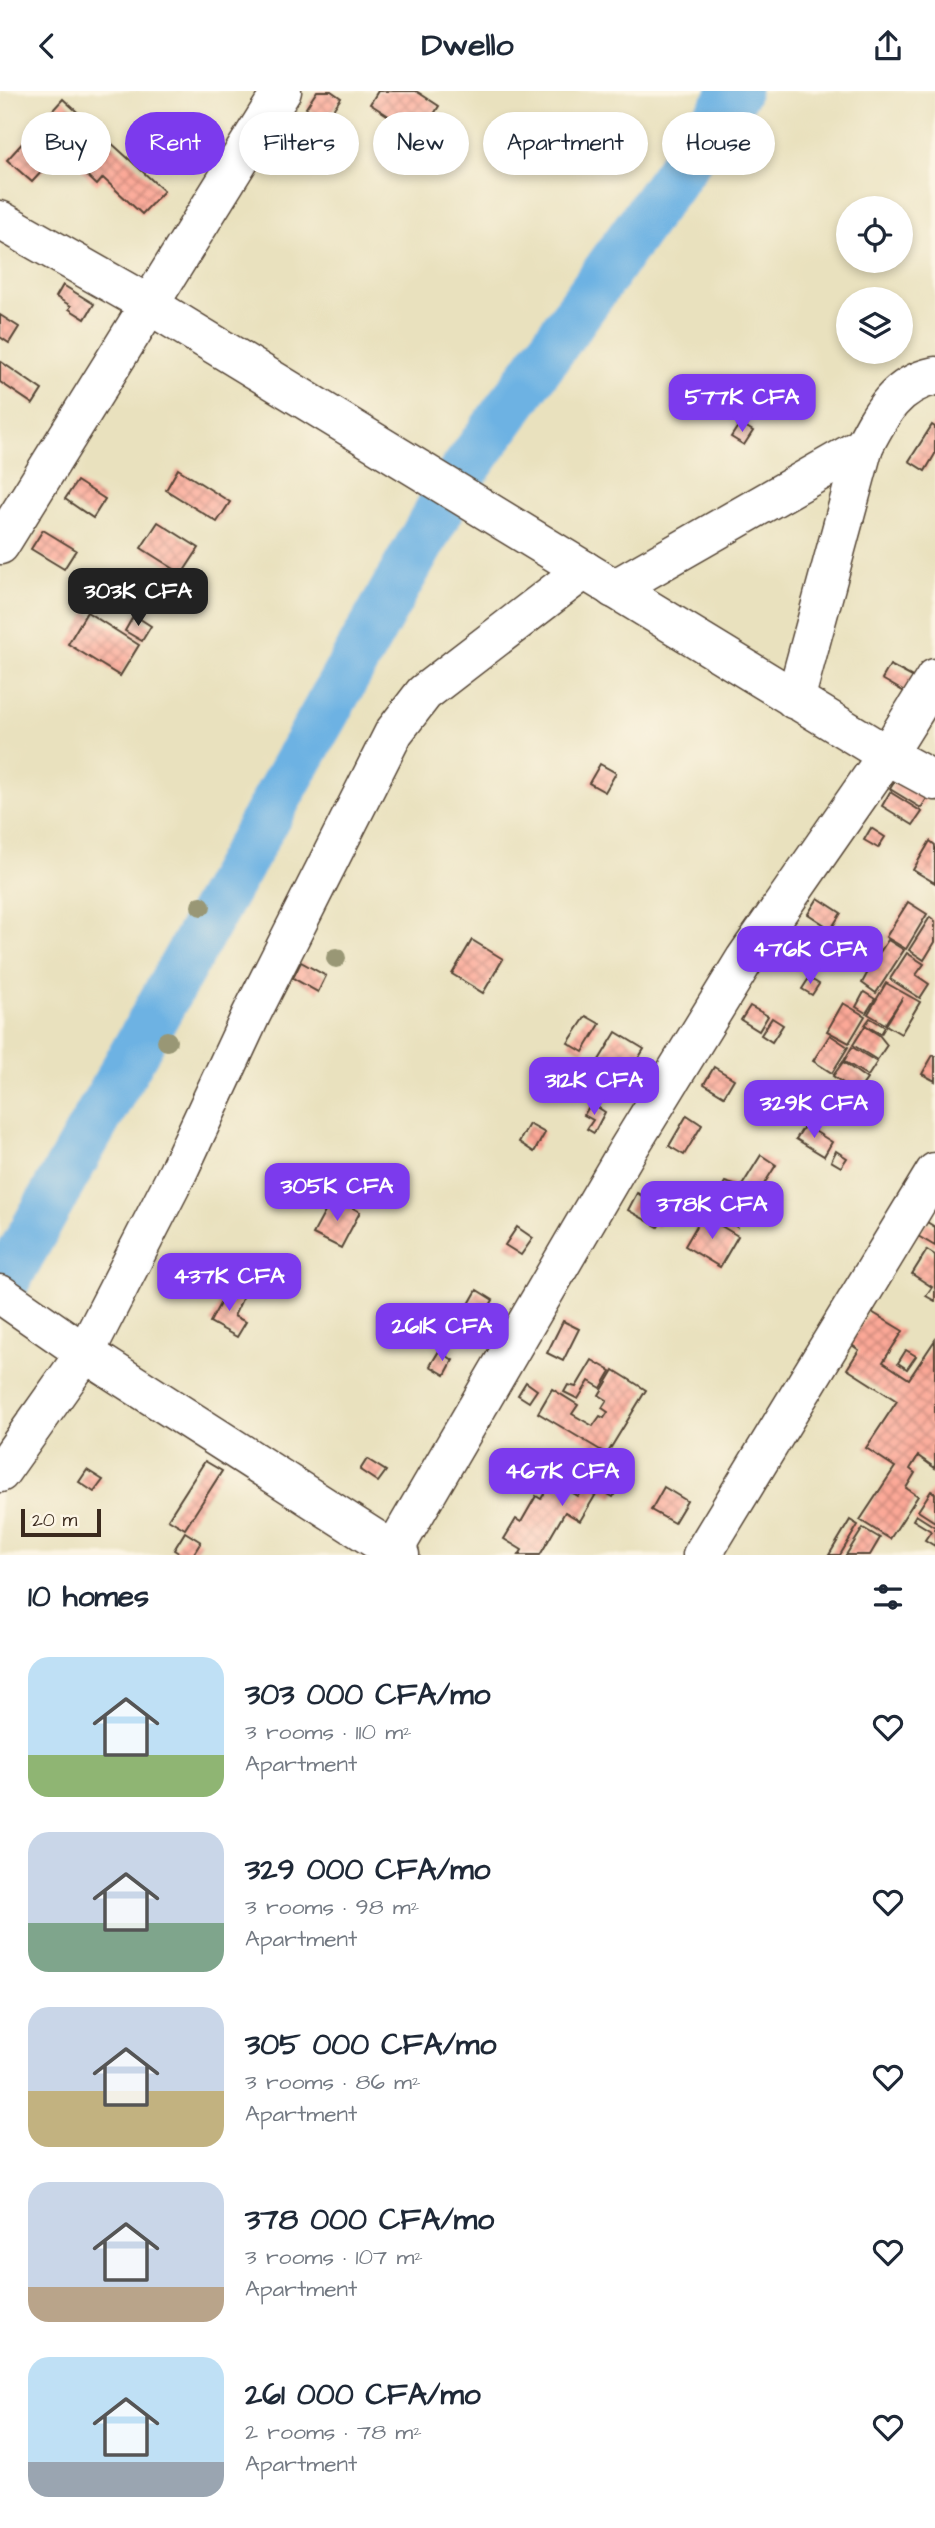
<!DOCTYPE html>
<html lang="en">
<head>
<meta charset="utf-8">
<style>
  :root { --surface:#fff; --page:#f6f6f7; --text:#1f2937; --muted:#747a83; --accent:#7c3aed }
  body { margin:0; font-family:"Architects Daughter",sans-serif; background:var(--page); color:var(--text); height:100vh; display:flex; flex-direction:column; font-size:26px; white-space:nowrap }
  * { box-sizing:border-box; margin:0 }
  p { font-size:23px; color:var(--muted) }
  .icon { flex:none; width:38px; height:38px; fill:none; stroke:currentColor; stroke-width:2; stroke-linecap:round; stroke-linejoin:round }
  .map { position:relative; height:1464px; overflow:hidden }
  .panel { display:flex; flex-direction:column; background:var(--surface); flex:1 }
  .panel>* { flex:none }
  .hud { position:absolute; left:21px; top:21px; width:894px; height:63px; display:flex; gap:14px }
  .tools { position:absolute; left:836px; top:105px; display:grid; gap:14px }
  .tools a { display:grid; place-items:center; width:77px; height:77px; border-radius:50%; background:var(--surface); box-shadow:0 4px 10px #0003; font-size:35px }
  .scale { position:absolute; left:21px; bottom:18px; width:80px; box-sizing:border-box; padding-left:7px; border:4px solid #3b2a1e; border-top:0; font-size:19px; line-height:24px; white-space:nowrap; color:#3b2a1e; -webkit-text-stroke:5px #fcf5e5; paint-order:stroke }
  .price { position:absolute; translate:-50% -60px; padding:0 16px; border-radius:14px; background:var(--accent); color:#fff; font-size:23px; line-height:46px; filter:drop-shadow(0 2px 4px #0008) }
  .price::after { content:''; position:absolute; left:50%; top:42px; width:21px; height:16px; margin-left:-10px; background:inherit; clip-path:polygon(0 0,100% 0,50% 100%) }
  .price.on { background:#222; color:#fff }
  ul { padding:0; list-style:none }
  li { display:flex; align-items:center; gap:21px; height:175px; padding:0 28px }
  li span { display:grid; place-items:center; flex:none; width:196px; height:140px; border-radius:21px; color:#555 }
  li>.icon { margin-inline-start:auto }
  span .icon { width:84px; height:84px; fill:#fffc; stroke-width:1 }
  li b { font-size:30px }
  h2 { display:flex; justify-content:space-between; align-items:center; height:84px; padding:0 28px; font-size:30px }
  .chip { padding:0 24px; border-radius:32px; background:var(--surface); box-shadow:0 4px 10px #0003; font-size:24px; line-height:63px }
  .chip.on { background:var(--accent); color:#fff }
  header { display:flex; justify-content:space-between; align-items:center; height:91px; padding:0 28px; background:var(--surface); font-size:32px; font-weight:800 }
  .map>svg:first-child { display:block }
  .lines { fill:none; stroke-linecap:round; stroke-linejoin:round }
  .river { stroke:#6db2e3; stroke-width:49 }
  .building { fill:url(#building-cross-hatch) }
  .minor-casing { stroke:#554536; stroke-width:41 }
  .minor { stroke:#fff; stroke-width:38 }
  .tree { fill:#999775 }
</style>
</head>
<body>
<header><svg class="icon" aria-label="back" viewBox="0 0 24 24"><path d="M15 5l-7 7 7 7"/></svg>Dwello<svg class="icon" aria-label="share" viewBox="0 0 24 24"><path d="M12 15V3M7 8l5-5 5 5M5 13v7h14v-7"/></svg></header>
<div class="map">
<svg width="935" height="1464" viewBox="0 0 935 1464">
  <defs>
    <pattern id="building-cross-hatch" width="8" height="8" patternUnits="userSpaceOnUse" patternTransform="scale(1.75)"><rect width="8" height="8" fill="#fca897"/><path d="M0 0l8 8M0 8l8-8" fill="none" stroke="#cd897b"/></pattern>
  </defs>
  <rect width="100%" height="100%" fill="#fcf5e5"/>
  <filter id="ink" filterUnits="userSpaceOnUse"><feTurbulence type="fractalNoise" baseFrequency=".0143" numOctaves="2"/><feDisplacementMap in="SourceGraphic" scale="14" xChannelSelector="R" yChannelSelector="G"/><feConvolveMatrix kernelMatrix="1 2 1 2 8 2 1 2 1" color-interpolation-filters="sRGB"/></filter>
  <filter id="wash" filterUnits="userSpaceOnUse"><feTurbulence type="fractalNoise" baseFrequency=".00686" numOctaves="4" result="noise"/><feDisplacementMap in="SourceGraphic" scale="28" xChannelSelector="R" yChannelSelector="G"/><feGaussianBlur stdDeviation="1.57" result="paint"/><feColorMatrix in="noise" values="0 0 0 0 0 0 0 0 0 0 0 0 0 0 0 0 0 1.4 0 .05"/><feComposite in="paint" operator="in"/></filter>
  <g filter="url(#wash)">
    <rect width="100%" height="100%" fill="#e9e1be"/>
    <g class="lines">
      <path class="river" d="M0,1200L451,398L736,0"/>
    </g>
    <g id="blocks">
      <g class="building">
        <path d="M317,0H331L341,7L326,29L306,17Z"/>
        <path d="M378,0H416L439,15L420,45L370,13Z"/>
        <path d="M63,8L164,100L142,123L103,87L97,94L81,79L87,72L42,31Z"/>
        <path d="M27,47L41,59L32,68L44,78L32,91L7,69Z"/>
        <path d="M63,194L94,213L85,228L69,218L71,215L56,206Z"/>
        <path d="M0,224L19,236L9,252L0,246Z"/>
        <path d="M0,270L42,299L33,313L0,291Z"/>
        <path d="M740,332L753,340L744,354L731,346Z"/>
        <path d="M932,334L935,336V363L925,380L909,370Z"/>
        <path d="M178,378L230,411L217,431L166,399Z"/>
        <path d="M77,390L105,408L93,427L65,408Z"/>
        <path d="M158,431L199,457L182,483L141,457Z"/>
        <path d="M43,439L76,459L64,478L31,458Z"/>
        <path d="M87,521L139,554L120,585L68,553Z"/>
        <path d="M134,524L151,535L142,550L125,540Z"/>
        <path d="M890,574L918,589L910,604L882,588Z"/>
        <path d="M600,673L616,682L605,701L589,692Z"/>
        <path d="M898,685L929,704L921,717L890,698Z"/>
        <path d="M890,701L922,721L913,734L882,715Z"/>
        <path d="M871,737L885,746L878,757L864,749Z"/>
        <path d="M930,750L935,754V792L913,779Z"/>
        <path d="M818,807L841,822L831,838L808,823Z"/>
        <path d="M908,811L927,823L906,858L886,846Z"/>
        <path d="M930,826L935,830V851L924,869L909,859Z"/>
        <path d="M785,846L809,860L798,879L786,872L789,867L777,860Z"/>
        <path d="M472,849L503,868L483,902L452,883Z"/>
        <path d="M888,849L904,859L876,902L862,892L868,881L859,876L872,856L880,861Z"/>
        <path d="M907,862L924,873L916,884L929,893L920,907L890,888Z"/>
        <path d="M301,871L326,885L318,901L293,887Z"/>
        <path d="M809,887L819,893L812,904L802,898Z"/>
        <path d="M886,892L920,911L901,943L886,934L903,906L885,933L868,923Z"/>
        <path d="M864,901L875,908L866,922L856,916Z"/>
        <path d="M843,912L865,925L849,952L827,940Z"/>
        <path d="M750,915L768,925L759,940L741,929Z"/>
        <path d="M586,925L600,933L583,961L568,952Z"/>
        <path d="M772,927L783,934L772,951L761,944Z"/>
        <path d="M870,927L885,936L881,943L865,934Z"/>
        <path d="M865,935L879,944L887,954L877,969L853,954Z"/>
        <path d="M616,941L644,958L620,997L603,987L610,976L599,969Z"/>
        <path d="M830,944L848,956L832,982L813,970Z"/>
        <path d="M852,956L877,971L868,985L844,970Z"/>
        <path d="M933,964L935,965V990L922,983Z"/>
        <path d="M843,971L867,988L857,1002L833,985Z"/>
        <path d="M714,976L734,988L724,1005L704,993Z"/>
        <path d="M836,994L852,1002L842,1019L826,1010Z"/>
        <path d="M591,1012L605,1021L594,1042L587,1038L593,1029L584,1024Z"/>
        <path d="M687,1024L702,1034L684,1064L669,1055Z"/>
        <path d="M529,1033L545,1042L534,1061L519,1051Z"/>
        <path d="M805,1034L832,1051L824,1065L796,1048Z"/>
        <path d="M836,1060L847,1067L841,1076L831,1070Z"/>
        <path d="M761,1064L776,1074L737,1136L709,1118L725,1091L741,1096Z"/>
        <path d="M637,1102L668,1119L658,1136L628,1119Z"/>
        <path d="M333,1106L360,1121L341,1157L313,1143Z"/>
        <path d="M703,1124L738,1145L720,1176L685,1155Z"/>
        <path d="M927,1131L935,1136V1155L918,1145Z"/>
        <path d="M517,1136L533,1147L521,1164L505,1154Z"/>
        <path d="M927,1159L935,1164V1210L926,1205L932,1196L912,1183Z"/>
        <path d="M229,1196L244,1204L234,1225L246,1231L237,1246L210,1231Z"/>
        <path d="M477,1199L493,1209L473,1243L457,1234Z"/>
        <path d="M870,1220L903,1240L883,1271L909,1288L935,1249V1377L918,1365L910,1378L915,1382L906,1397L918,1405L890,1448L860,1429L895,1376L866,1357L897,1310L847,1278L859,1259L849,1252Z"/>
        <path d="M563,1230L579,1238L563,1270L547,1262Z"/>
        <path d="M906,1259L916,1265L907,1278L898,1272Z"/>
        <path d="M439,1260L453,1269L445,1284L430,1275Z"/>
        <path d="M592,1269L611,1280L601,1297L589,1290L578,1308L564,1301L568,1294L576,1296Z"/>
        <path d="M614,1279L646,1299L607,1363L538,1322L552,1298L578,1314L572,1323L593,1335L600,1325L604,1327L608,1321L602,1317L607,1309L599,1304Z"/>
        <path d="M526,1291L537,1299L529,1311L518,1304Z"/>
        <path d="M602,1365L628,1380L613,1406L599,1398L580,1430L565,1421L540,1464H519L522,1459L504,1448L516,1428L521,1431L536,1405L541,1408L552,1390L578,1405Z"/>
        <path d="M367,1368L386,1380L378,1391L360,1379Z"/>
        <path d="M205,1370L222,1380L185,1438L168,1428Z"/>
        <path d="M87,1379L103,1389L94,1401L79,1391Z"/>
        <path d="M664,1396L687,1410L674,1432L651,1419Z"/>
        <path d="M931,1400L935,1402V1431L918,1420Z"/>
        <path d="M916,1424L935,1436V1455L925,1449L931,1440L913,1429Z"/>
        <path d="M850,1429L858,1434L840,1464H829Z"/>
        <path d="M863,1437L880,1447L870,1464H846Z"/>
        <path d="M185,1441L201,1451L193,1464H182L174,1459Z"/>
      </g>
    </g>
  </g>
  <g filter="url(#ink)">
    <use href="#blocks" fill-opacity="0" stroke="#554536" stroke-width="2"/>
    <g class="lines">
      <defs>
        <g id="minor">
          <path d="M0,129L148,213L887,664L935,690"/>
          <path d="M0,454L282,0"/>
          <path d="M614,498L864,355C881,322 896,293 935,285"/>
          <path d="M795,609L864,355"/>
          <path d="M0,1203L85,1262L400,1464"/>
          <path d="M0,1382L85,1262L178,1081L251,924L394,641L424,602L584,479"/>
          <path d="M391,1464L627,1060L745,868L887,664L935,587"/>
          <path d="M702,1464L935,1081"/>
        </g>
      </defs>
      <use href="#minor" class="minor-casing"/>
      <use href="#minor" class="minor"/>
    </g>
    <g class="tree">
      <circle cx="201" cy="815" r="10"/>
      <circle cx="336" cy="867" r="10"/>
      <circle cx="167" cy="950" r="10"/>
    </g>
  </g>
</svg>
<div class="tools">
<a><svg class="icon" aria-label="locate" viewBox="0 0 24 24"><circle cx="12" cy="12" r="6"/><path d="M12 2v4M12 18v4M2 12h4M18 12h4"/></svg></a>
<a><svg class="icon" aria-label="layers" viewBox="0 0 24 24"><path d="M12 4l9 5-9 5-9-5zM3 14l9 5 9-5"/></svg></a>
</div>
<div class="scale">20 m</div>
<b class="price" style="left:742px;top:343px">577K CFA</b>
<b class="price on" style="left:138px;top:537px">303K CFA</b>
<b class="price" style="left:810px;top:895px">476K CFA</b>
<b class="price" style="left:594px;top:1026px">312K CFA</b>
<b class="price" style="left:814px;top:1049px">329K CFA</b>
<b class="price" style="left:337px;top:1132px">305K CFA</b>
<b class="price" style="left:712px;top:1150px">378K CFA</b>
<b class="price" style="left:229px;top:1222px">437K CFA</b>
<b class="price" style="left:442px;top:1272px">261K CFA</b>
<b class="price" style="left:562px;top:1417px">467K CFA</b>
<div class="hud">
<a class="chip">Buy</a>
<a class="chip on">Rent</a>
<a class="chip">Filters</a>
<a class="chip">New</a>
<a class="chip">Apartment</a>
<a class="chip">House</a>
</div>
</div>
<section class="panel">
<h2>10 homes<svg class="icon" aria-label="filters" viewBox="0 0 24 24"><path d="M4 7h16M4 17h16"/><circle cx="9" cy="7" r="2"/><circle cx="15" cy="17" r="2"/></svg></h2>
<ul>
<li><span style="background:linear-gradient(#bfe0f5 70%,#8fb573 0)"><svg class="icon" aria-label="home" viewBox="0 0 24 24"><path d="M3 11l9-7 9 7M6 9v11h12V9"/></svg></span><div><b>303 000 CFA/mo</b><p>3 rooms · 110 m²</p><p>Apartment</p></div><svg class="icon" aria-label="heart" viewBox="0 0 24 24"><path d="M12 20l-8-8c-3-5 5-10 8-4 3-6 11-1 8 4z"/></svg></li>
<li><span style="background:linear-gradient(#c9d6e8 65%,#7fa58c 0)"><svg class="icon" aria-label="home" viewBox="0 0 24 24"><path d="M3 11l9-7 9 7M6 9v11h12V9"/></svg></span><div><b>329 000 CFA/mo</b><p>3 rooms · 98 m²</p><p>Apartment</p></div><svg class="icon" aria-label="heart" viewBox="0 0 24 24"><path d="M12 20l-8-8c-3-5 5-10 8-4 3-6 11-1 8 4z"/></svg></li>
<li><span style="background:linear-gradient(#c9d6e8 60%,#c2b280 0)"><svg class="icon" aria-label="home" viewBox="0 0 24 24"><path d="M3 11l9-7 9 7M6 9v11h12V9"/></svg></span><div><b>305 000 CFA/mo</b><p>3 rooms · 86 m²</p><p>Apartment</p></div><svg class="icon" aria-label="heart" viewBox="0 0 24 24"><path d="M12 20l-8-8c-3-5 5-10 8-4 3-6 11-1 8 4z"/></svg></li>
<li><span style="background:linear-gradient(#c9d6e8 75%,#b9a48a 0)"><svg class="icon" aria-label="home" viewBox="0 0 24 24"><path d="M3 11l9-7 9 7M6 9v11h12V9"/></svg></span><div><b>378 000 CFA/mo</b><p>3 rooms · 107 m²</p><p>Apartment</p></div><svg class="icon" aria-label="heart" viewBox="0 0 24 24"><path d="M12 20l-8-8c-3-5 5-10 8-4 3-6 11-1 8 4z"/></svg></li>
<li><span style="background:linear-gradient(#bfe0f5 75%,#9aa5b1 0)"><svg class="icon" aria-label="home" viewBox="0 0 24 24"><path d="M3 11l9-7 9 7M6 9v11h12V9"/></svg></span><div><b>261 000 CFA/mo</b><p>2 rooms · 78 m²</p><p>Apartment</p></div><svg class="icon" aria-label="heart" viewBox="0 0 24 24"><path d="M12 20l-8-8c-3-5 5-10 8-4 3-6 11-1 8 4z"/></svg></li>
</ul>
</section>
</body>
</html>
